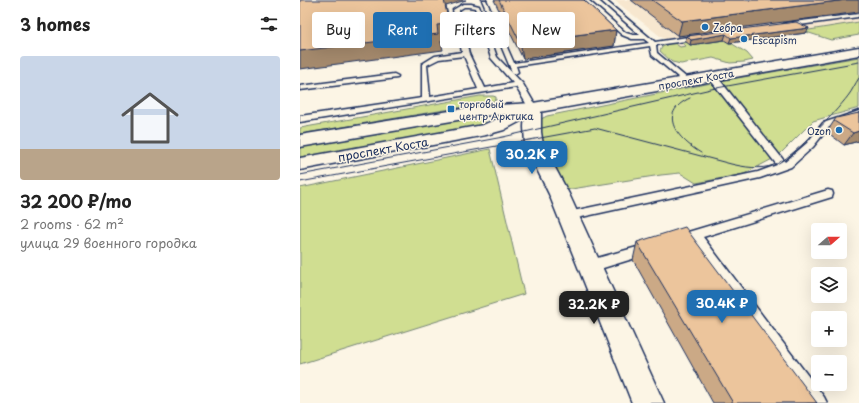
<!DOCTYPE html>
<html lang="en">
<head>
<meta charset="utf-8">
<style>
  :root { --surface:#fff; --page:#f6f6f6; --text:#222; --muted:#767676; --line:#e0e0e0; --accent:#1f6fb2 }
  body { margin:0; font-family:"Playpen Sans",sans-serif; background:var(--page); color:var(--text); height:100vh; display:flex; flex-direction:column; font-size:15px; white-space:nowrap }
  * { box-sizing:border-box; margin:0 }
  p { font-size:13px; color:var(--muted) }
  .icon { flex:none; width:22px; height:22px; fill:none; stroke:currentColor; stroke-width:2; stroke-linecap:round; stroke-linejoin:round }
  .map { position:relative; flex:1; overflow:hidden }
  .sheet { display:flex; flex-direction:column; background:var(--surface); width:300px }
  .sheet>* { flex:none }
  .hud { position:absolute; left:12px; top:12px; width:380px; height:36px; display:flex; gap:8px }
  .needle { width:26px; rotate:70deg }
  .tools { position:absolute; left:511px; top:223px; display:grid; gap:8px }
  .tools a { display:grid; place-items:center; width:36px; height:36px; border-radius:4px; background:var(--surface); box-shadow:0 4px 16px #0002; font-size:20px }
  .price { position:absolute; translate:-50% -34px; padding:0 9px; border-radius:8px; background:var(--accent); color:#fff; font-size:13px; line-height:26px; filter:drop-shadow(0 1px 2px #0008) }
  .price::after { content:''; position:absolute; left:50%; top:24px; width:12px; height:9px; margin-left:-6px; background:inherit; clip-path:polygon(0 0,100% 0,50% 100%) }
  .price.active { background:#222; color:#fff }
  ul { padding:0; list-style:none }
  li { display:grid; align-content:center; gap:8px; height:212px; padding:0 20px }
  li+li { border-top:1px solid var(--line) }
  li span { display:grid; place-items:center; height:124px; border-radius:4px; color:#555 }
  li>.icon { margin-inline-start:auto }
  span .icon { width:72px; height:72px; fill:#fffc; stroke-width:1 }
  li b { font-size:17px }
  h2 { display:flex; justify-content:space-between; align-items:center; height:48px; padding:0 20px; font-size:17px }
  .pill { padding:0 14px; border-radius:4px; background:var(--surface); box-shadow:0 4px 16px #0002; font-size:14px; line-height:36px }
  .pill.active { background:var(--accent); color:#fff }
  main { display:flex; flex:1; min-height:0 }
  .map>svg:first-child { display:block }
  .built { fill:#f7e7cf }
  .green { fill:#d0de91; stroke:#768678 }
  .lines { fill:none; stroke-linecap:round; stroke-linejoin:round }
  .lane-casing { stroke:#1b2f5e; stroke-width:3 }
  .street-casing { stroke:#1b2f5e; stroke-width:3 }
  .primary-casing { stroke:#1b2f5e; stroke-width:3 }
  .lane { fill:#fcf5e5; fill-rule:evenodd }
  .street { fill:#fcf5e5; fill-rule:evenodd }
  .primary { fill:#fcf5e5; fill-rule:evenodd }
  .tram { stroke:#1b2f5e; stroke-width:1 }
  .wall { fill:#cba986; stroke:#1b2f5e }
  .shaded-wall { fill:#a58a6d; stroke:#1b2f5e }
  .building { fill:#ecc59c; stroke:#1b2f5e }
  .poi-dot { fill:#1f6fb2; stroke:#fcf5e5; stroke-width:1.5 }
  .labels { text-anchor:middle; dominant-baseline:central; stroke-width:3; stroke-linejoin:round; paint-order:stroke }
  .far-poi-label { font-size:10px; fill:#1b2f5e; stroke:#fcf5e5; text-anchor:start }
  .far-street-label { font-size:10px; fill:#1b2f5e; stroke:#fcf5e5 }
  .street-label { font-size:12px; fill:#1b2f5e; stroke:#fcf5e5 }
</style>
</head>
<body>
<main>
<section class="sheet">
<h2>3 homes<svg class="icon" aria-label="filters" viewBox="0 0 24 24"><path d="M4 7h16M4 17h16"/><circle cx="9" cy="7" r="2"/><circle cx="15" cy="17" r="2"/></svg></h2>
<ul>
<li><span style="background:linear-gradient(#c9d6e8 75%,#b9a48a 0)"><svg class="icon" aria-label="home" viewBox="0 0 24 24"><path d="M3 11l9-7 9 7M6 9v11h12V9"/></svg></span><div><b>32 200 ₽/mo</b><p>2 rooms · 62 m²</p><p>улица 29 военного городка</p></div></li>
</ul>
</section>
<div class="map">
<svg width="559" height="403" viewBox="0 0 559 403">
  <rect width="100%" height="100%" fill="#fcf5e5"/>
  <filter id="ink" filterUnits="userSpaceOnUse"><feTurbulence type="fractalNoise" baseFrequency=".025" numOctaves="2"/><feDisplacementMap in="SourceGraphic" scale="8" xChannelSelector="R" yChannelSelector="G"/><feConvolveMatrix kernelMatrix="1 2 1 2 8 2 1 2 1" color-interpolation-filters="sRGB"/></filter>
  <g filter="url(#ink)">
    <path class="built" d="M314,0H532L559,10V22L378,50Z"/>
    <g class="green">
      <path d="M559,22V35L531,40L503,31Z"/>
      <path d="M418,35L447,53L453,60L444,62L430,63L413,58L381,64L372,62L360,51L362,47L373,42L380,47L386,46L379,41Z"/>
      <path d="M559,57V108L513,121L478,156L444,174L396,183L380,173L361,175L265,190L240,147L241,119L247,116L426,80Z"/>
      <path d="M180,96H193L196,97V100L187,103L0,134V128Z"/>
      <path d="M183,116L186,125L0,158V147Z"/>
      <path d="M190,149L224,294L0,364V188Z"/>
    </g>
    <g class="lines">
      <defs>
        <g id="lane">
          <path d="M182,0H186L214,63L349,43L344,39H332L322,35L283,0H288L326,33L333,35H340L300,0H305L355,42L401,35L404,37L401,39L356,45L357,53L388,79V83H385L352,55L350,46L216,66L218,72L215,74L212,72Z"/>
          <path d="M163,4H171L179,6L197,57L223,84L237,108L236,110H230L216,87L0,122V116L122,98V64L135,56L162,52L153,10ZM168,7L175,8L191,58L213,83L185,88L169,54L159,10L164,7ZM164,56L178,89L130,97L127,65L139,59Z"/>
          <path d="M559,14L558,17L485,27L482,25L485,23Z"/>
          <path d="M94,74L98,76L97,78L0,90V86Z"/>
          <path d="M409,74H415L485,162L507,143L523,123L559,111V116L529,127L513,147L491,167L460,178L268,220L264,219L262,216L264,213L268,212L458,172L477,165L409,78Z"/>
          <path d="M528,190L532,191L533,194L532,197L403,237L524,397L527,403H508L392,240L378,245L374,243L372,240L374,237L378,235Z"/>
          <path d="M348,244L352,245L354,249L352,253L290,272L285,270L283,266L285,262L290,260Z"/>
        </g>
        <path id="street" d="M233,103L238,105L241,108V132L243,145L269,194L364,403H332L249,194L225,145L224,127L225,108L228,105Z"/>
        <path id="primary" d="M559,47V55L234,113L232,115L204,130L186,135L0,170V158L183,125L208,114L181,116L0,147V135L181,106L233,103Z"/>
      </defs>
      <use href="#lane" class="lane-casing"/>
      <use href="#street" class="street-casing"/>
      <use href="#primary" class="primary-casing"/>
      <use href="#lane" class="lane"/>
      <use href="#street" class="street"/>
      <use href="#primary" class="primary"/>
      <g class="tram">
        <path d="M390,98C355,114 379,140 401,153"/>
        <path d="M0,175L203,137L411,89L559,62"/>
        <path d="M0,182L295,128L431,164C444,167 460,170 474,165C492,159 535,113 548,96C552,91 555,84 559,78"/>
      </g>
    </g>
    <g class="wall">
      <path d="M194,0H284L316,30L314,46L223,59Z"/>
      <path d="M331,0H559L378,36Z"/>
      <path d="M509,28L506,33L429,43L424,40L390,45L385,41L387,36Z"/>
      <path d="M559,113V141L544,145L527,132L534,121Z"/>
      <path d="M337,242L517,403H413L333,260Z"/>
    </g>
    <g class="shaded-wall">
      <path d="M144,0H166L146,6L153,39L141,41L143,50L0,69V51Z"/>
      <path d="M546,0H559V12L378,36L382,21Z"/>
      <path d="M509,28L506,33L429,43L431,38Z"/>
      <path d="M316,30L314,46L223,59L220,42Z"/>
      <path d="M426,34L424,40L390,45L391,40Z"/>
      <path d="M559,131V141L544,145L553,133Z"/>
    </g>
    <g class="building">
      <path d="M0,0H144L149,24L137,25L138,34L0,51Z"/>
      <path d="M199,0H284L316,30L220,42Z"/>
      <path d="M352,0H546L382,21Z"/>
      <path d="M496,22L509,28L431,38L426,34L391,40L387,36Z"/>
      <path d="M559,113V131L553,133L534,121L536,118Z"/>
      <path d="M385,227L517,403H433L337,242Z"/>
    </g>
  </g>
  <g class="poi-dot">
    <circle cx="405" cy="27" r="4"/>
    <circle cx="444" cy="39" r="4"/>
    <rect x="147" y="105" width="8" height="8" rx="2"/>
    <circle cx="539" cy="130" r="4"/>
  </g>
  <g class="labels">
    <g class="far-poi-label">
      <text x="413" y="27">Zeбра</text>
      <text x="452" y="39">Escapism</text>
      <text x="159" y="103">торговый<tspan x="159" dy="12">центр Арктика</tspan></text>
      <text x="531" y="130" text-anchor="end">Ozon</text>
    </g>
    <g class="far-street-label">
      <text transform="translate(396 79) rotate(-10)">проспект Коста</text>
    </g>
    <g class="street-label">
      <text transform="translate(83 149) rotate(-10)">проспект Коста</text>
    </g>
  </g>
</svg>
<div class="tools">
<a><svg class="needle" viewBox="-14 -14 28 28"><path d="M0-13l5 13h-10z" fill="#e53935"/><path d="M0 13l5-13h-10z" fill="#767676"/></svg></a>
<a><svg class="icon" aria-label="layers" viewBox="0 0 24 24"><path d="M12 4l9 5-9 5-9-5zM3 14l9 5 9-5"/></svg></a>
<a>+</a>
<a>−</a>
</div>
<b class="price" style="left:232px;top:175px">30.2K ₽</b>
<b class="price" style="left:422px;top:324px">30.4K ₽</b>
<b class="price active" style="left:294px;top:325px">32.2K ₽</b>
<div class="hud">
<a class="pill">Buy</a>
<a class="pill active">Rent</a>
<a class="pill">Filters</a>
<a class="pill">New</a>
</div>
</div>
</main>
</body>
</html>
